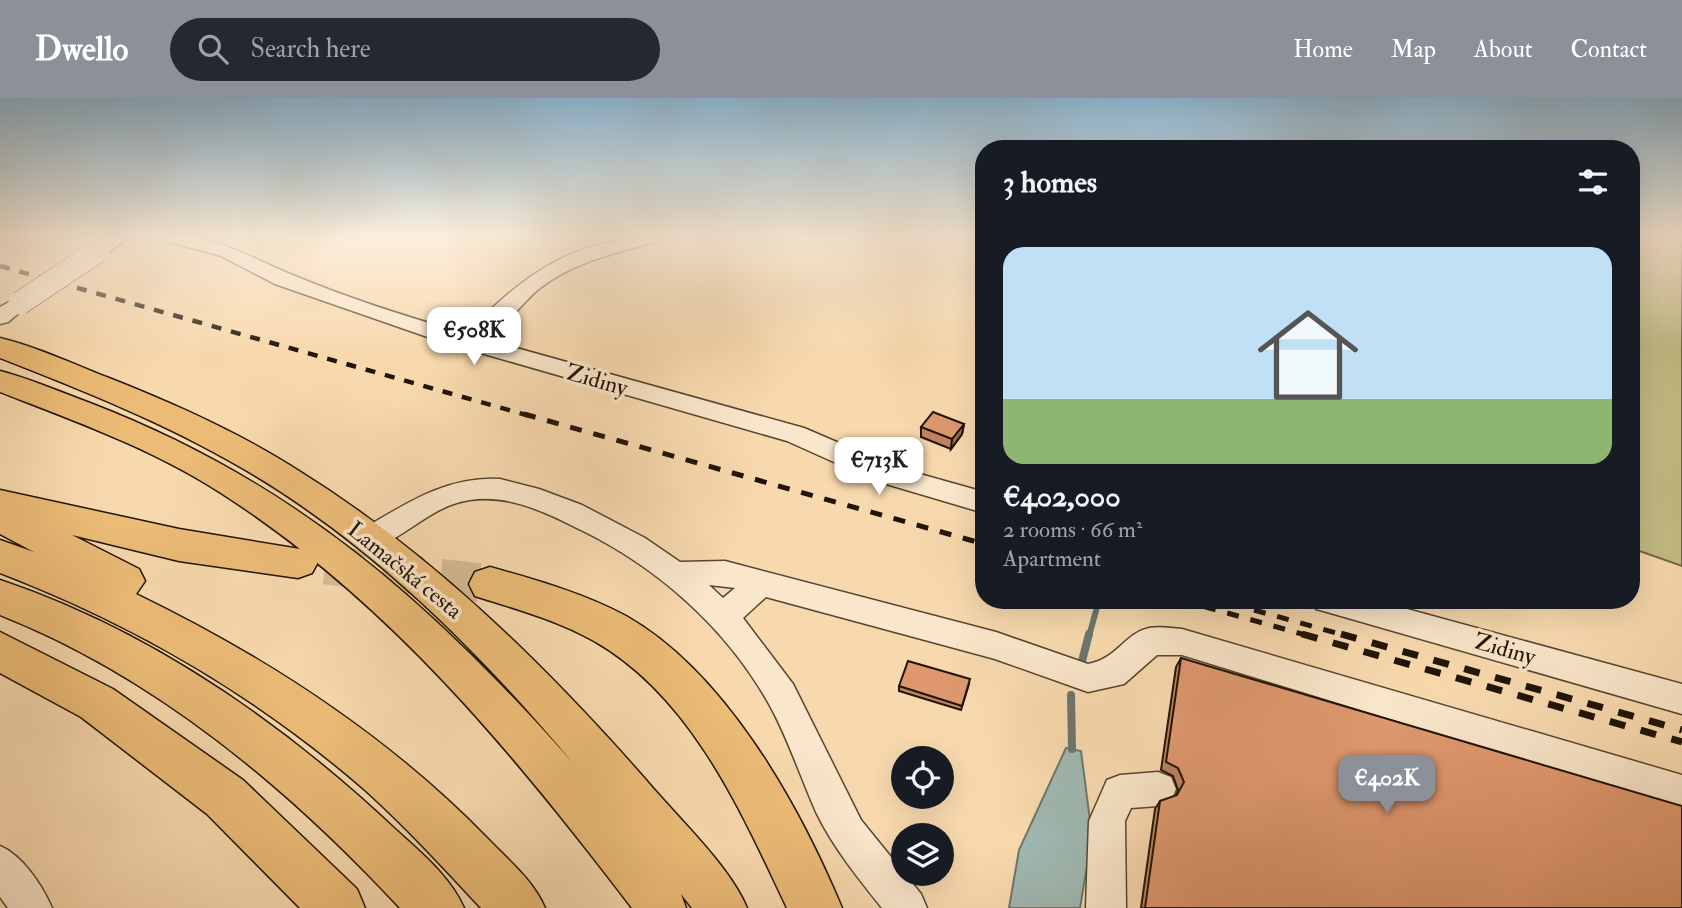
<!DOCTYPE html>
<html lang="en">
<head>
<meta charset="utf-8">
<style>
  :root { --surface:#171b24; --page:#242831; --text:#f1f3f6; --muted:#9ea1a6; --line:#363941; --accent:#8c9099 }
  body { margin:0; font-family:"IM FELL Double Pica",serif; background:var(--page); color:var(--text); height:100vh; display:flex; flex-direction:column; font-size:26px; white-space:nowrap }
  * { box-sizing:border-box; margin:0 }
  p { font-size:23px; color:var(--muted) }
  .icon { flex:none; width:38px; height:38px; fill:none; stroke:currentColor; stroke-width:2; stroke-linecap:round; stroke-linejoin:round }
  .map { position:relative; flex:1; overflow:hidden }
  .drawer { position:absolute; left:975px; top:42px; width:665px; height:469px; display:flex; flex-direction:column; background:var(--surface); border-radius:28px; box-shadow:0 7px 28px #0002 }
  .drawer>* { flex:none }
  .tools { position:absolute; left:891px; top:648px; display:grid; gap:14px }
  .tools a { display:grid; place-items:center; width:63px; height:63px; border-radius:50%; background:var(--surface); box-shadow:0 7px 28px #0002; font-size:35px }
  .price { position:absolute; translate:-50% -60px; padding:0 16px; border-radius:14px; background:#fff; color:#222; font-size:23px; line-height:46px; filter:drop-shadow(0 2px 4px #0008) }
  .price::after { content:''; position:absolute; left:50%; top:42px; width:21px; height:16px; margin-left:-10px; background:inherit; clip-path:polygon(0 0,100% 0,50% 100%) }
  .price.active { background:var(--accent); color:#fff }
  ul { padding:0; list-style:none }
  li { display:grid; align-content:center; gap:14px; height:371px; padding:0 28px }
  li+li { border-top:2px solid var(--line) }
  li span { display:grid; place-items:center; height:217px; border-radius:21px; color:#555 }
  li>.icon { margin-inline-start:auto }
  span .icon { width:126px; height:126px; fill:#fffc; stroke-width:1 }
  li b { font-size:30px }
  h2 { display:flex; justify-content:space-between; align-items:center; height:84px; padding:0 28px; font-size:30px }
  header { display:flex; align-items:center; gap:42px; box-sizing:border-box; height:98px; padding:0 35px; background:var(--accent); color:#fff }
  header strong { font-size:33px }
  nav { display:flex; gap:38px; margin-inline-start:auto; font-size:24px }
  .search { width:490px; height:63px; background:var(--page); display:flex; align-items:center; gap:18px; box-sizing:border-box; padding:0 24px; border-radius:38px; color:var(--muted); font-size:26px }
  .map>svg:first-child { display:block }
  .green { fill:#c4bd86; stroke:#726846; stroke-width:2 }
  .water { fill:#a0b9b3; stroke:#6c776e; stroke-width:2 }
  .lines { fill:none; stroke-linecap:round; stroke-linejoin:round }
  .stream-far1 { stroke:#6c776e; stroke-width:6 }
  .stream { stroke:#6c776e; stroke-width:8 }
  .highway-tunnel { stroke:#d7bb95; stroke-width:39; stroke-dasharray:39 19; stroke-linecap:butt }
  .minor-casing { stroke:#554530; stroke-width:3 }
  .major-casing { stroke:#1f1406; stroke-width:3 }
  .highway-casing { stroke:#1f1406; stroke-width:3 }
  .minor { fill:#fae6ca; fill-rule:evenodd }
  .major { fill:#ecbc77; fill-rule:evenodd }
  .highway { fill:#ecbc77; fill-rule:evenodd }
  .rail-far2 { stroke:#1f1406; stroke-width:4.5; stroke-dasharray:10 10; stroke-linecap:butt }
  .rail-far1 { stroke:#1f1406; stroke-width:5; stroke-dasharray:12 12; stroke-linecap:butt }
  .rail { stroke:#1f1406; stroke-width:7; stroke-dasharray:16 16; stroke-linecap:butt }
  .minor-bridge-casing { stroke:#554530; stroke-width:24; stroke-linecap:butt }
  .minor-bridge { stroke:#fae6ca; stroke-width:23 }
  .wall { fill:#c0835f; stroke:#1f1406; stroke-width:2 }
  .shaded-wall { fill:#9c6a4d; stroke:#1f1406; stroke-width:2 }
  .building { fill:#df986e; stroke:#1f1406; stroke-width:2 }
  .labels { text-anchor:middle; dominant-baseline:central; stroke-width:7; stroke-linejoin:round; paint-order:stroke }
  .street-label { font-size:23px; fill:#1f1406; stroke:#fae6ca }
</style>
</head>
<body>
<header>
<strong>Dwello</strong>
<div class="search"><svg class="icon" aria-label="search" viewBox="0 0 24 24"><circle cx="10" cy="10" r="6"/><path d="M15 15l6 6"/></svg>Search here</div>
<nav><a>Home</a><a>Map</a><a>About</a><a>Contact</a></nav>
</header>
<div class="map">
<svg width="1682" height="810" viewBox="0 0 1682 810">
  <rect width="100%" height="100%" fill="#f8d9ae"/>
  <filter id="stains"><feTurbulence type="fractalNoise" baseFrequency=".00286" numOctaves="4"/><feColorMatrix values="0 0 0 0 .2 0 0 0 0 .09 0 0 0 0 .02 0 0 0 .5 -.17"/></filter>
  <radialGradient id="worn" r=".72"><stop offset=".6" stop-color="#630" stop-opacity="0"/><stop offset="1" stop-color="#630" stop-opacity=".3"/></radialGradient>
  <path class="green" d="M1631,139H1682V468L1631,450Z"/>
  <path class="water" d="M1066,650L1081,653L1092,738L1080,810H1009L1019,752Z"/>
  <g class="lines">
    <path class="stream-far1" d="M1089,538L1099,502"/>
    <g class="stream">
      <path d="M1081,567L1089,536"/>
      <path d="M1071,597L1072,651"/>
    </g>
    <path class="highway-tunnel" d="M325,467L490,486"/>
    <defs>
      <g id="minor">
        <path d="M106,139H129L105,157H91L87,153Z"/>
        <path d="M163,139C211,134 247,158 290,176C347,200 410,220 470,237L472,230C528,172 579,139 662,139L659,143C617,155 575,163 540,190C523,203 501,235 484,241L804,330L895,369L984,394V415L876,383L787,343L439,243L275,186L221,158L166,143Z"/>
        <path d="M20,198L31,205L8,224L0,226V209Z"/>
        <path d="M500,381L539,391L582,407L645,440L680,464L725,463L996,534L1088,566C1117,561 1125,535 1149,530C1159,528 1172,530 1182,531L1682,677V711L1182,557H1157L1124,586L1088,594L995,561L766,499L743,520L793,586L861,722L921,796L927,810H882C857,779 833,749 816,714C800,678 788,640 769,606C727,531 659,470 581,432C547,415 510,396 470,402C432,407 406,440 371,451L361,448L357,440L361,432C406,406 446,378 500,381ZM709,487L735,490L723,500Z"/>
        <path d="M1312,502H1374L1682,586V616L1327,514L1316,511Z"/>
        <path d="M1158,674L1171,679L1176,691L1171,703L1158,708L1131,710L1125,723L1126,810H1086L1089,723L1107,682L1120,677Z"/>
        <path d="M0,748C23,758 42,787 52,810H8L0,799Z"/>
      </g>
      <path id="major" d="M0,240C37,249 73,266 109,280C175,306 240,335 299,373C431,455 544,566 646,682C676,718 730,768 747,810H692L681,796L686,810H632C513,654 388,502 221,395C153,351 75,323 0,294V273C31,281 60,294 90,305C295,384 429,503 573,665C478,552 370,444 242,370C165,325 82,292 0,260Z"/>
      <g id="highway">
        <path d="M0,392L179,431L312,453L318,464L312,475L298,480L179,463L72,437L139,471L145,483L136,496C266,559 387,637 488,741C509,763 533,782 545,810H481C443,769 406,729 365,692C257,598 133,526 0,475V442L34,454L0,436Z"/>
        <path d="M490,469C536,482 583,495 626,518C725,574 799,707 842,810H787C741,713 692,599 594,543C556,522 516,511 475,498L469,486L475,474Z"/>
        <path d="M0,482C149,532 281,624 395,731C420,754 450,778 464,810H400C287,689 156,579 0,517Z"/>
        <path d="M0,534L113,591L243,682L357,791L365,810H300L207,716L81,619L0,575Z"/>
      </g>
    </defs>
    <use href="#minor" class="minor-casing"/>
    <use href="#major" class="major-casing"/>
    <use href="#highway" class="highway-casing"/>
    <use href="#minor" class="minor"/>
    <use href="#major" class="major"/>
    <use href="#highway" class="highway"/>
    <path class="rail-far2" d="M0,168L530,318"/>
    <g class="rail-far1">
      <path d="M524,316L984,446"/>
      <path d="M1181,502L1309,538"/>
      <path d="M1254,512L1347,538"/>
    </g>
    <g class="rail">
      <path d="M1302,536L1682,644"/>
      <path d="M1341,536L1682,632"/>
    </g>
    <defs>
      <path id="minor-bridge" d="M20,205L98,153"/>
    </defs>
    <use href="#minor-bridge" class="minor-bridge-casing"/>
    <use href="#minor-bridge" class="minor-bridge"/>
  </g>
  <g class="wall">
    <path d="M964,326L962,336L951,351L921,339V329Z"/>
    <path d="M1181,560L1682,810H1141L1155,711L1160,703L1176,698L1178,692L1173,678L1161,672L1176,569Z"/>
    <path d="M969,586L961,612L899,593V588Z"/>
  </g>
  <path class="shaded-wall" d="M964,326L962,336L951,351L952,341Z"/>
  <g class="building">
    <path d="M933,314L964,326L952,341L921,329Z"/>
    <path d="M1181,560L1682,708V810H1145L1160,703L1177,697L1184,684L1178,670L1166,664Z"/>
    <path d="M908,563L970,581L962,608L899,588Z"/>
  </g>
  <linearGradient id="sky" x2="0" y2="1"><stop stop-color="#8bb6d3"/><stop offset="0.55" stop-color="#fceedb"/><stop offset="1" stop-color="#fceedb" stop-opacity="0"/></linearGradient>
  <rect width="1682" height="252" fill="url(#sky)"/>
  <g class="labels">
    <g class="street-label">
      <text transform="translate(597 282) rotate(16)">Zidiny</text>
      <text transform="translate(405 472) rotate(39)">Lamačská cesta</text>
      <text transform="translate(1505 551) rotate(16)">Zidiny</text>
    </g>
  </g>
  <rect width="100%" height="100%" filter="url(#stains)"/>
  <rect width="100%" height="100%" fill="url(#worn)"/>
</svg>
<div class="tools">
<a><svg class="icon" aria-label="locate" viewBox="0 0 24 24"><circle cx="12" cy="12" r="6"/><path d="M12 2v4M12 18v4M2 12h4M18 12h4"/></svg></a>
<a><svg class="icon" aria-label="layers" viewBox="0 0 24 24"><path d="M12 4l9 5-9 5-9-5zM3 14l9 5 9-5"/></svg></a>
</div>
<b class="price" style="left:474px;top:269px">€508K</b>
<b class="price" style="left:879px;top:399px">€713K</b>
<b class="price active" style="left:1387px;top:717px">€402K</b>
<section class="drawer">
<h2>3 homes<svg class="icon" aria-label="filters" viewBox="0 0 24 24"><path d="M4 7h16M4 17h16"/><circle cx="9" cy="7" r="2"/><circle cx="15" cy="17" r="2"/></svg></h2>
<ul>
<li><span style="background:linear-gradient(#bfe0f5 70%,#8fb573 0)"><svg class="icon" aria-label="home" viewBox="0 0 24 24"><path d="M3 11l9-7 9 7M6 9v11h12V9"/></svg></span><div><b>€402,000</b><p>2 rooms · 66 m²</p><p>Apartment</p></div></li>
</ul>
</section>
</div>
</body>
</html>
